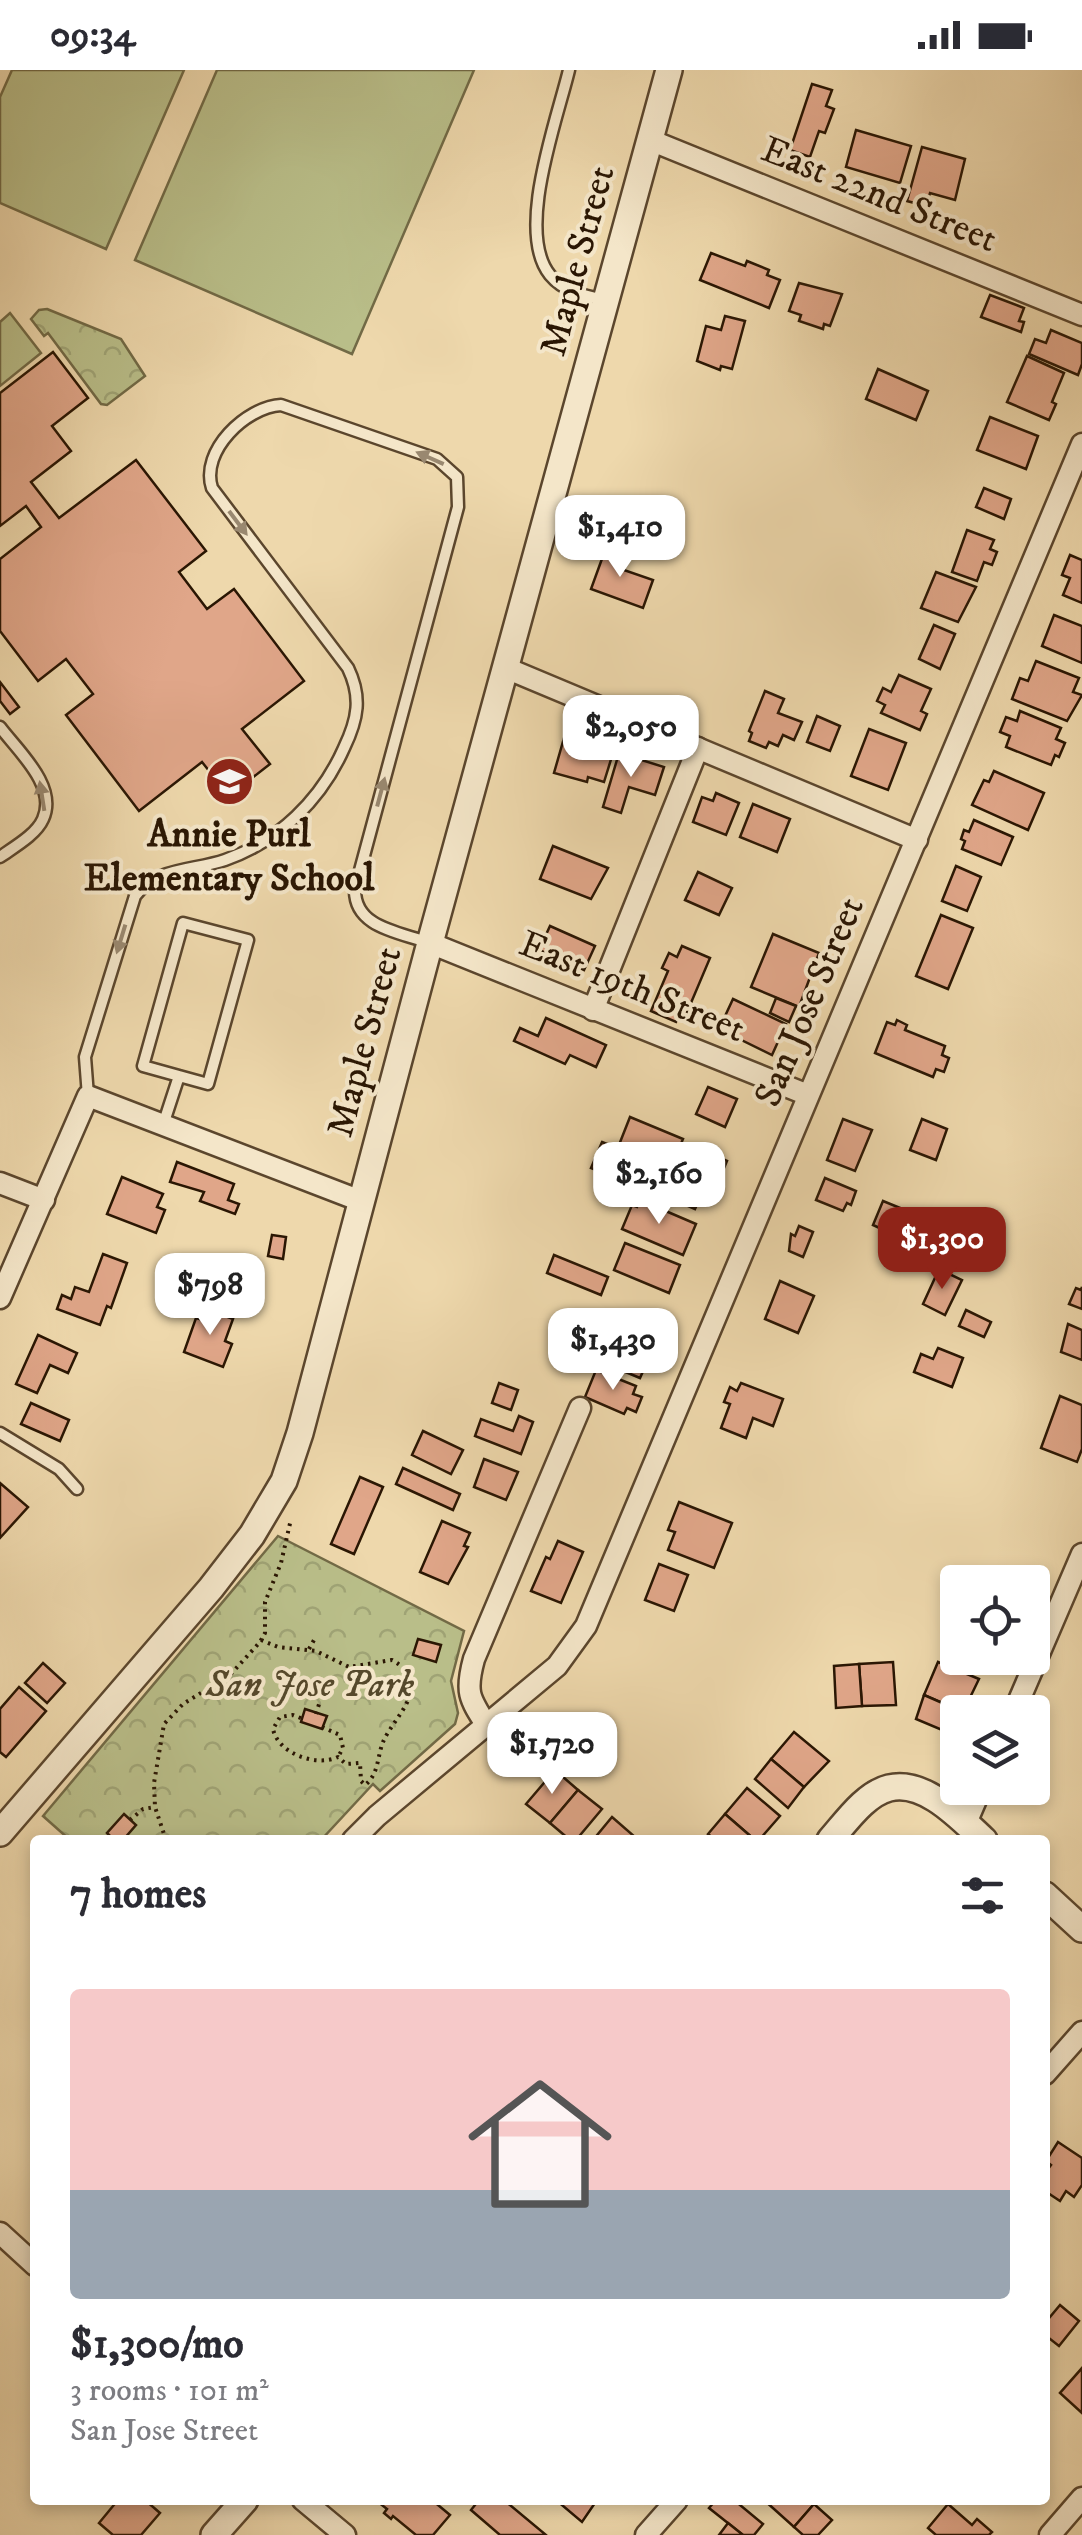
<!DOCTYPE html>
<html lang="en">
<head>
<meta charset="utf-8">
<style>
  :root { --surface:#fff; --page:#f2f2f3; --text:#2b2b33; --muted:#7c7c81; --line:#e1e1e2; --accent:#8f2418 }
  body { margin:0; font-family:"IM FELL DW Pica",serif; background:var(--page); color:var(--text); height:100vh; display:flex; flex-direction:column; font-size:38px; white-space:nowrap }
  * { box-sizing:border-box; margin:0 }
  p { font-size:32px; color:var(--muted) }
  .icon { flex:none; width:55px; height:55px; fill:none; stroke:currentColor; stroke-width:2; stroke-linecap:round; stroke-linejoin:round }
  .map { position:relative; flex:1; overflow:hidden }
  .side { position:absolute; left:30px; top:1765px; width:1020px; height:670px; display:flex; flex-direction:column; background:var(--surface); border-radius:10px; box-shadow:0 5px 15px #0003 }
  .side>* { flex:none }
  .buttons { position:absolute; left:940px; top:1495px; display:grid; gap:20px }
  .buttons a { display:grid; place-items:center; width:110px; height:110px; border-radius:10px; background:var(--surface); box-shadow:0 5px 15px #0003; font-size:50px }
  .price { position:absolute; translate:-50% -85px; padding:0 22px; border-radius:20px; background:#fff; color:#222; font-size:32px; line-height:65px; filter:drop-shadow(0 2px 5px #0008) }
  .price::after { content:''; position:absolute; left:50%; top:60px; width:30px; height:22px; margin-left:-15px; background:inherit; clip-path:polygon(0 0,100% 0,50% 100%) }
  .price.on { background:var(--accent); color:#fff }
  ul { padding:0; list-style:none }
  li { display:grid; align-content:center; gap:20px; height:530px; padding:0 40px }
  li+li { border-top:2px solid var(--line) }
  li span { display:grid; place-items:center; height:310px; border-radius:10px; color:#555 }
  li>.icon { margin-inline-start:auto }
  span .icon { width:180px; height:180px; fill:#fffc; stroke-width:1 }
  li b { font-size:42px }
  h2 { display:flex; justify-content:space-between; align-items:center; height:120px; padding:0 40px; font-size:42px }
  .status { display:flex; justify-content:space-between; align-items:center; height:70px; padding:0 50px; background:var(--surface); direction:ltr }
  .status svg { height:28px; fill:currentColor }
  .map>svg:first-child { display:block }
  .forest { fill:url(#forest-crowns); stroke:#726a46; stroke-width:2.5 }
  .garden { fill:#b9be89; stroke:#726a46; stroke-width:2.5 }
  .building { fill:#e0a689; stroke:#2a1603; stroke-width:2.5 }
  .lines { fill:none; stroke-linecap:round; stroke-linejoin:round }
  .service-casing { stroke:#5b462d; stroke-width:15 }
  .minor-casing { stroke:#5b462d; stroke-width:25 }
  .tertiary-casing { stroke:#5b462d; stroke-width:30 }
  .path { stroke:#2a1603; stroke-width:4; stroke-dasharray:2.5 5; stroke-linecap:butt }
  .service { stroke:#f4e6c9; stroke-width:10 }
  .minor { stroke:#f4e6c9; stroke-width:20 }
  .tertiary { stroke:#f4e6c9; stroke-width:25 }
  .oneway { fill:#998870 }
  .labels { text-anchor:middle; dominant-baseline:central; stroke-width:8; stroke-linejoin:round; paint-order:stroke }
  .street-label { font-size:38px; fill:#2a1603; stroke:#f4e6c9 }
  .poi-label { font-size:38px; font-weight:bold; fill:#2a1603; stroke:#f4e6c9 }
  .park-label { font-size:38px; font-style:italic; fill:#55482b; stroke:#f4e6c9 }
</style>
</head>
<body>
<div class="status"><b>09:34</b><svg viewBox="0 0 49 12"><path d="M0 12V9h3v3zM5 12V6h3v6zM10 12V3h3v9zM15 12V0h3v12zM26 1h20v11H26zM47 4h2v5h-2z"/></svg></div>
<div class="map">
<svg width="1082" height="2465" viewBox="0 0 1082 2465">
  <defs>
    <pattern id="forest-crowns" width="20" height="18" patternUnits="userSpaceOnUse" patternTransform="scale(2.5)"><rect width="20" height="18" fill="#b9be89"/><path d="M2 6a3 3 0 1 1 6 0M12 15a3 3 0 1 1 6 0" fill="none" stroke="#9fa375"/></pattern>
  </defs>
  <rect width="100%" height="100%" fill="#eed8ac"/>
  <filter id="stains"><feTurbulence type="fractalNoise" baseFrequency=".002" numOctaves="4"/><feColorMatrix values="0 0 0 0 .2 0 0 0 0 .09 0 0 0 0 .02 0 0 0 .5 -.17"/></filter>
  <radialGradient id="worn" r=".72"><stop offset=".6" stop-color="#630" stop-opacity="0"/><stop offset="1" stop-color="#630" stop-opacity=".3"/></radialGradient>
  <g class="forest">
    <path d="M47,239L121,269L145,306L107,335L101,334L48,263L44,266L31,249L39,240Z"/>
    <path d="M278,1466L464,1561L451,1611L458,1643L455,1654L380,1721L373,1714L321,1770H70L43,1746Z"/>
  </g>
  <g class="garden">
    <path d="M12,0H184L106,179L0,133V27Z"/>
    <path d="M217,0H474L352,284L135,190Z"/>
    <path d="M10,243L41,283L0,316V252Z"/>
  </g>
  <g class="building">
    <path d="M812,14L832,20L826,36L834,39L825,63L819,61L810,87L790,80Z"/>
    <path d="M856,60L911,76L900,113L846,97Z"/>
    <path d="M922,77L965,89L955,130L930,123L926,136L907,131Z"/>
    <path d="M711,183L745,196L747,191L769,200L767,205L780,210L769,238L700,210Z"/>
    <path d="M799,213L842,224L830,256L824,254L823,259L799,251L801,245L789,241Z"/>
    <path d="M990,225L1024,238L1019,251L1024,252L1021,262L981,247Z"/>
    <path d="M725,246L745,251L732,299L721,296L720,300L697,291L706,256L721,260Z"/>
    <path d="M1051,260L1082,273V294L1078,305L1029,284L1035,269L1046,273Z"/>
    <path d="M53,282L88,328L52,356L71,381L31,412L59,448L136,390L206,481L179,502L207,539L234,519L304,611L242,659L270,694L229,726L202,692L139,741L66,645L93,624L66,589L38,611L0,561V489L41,457L26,436L0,456V323Z"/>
    <path d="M1027,286L1064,303L1052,332L1056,334L1049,350L1007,332Z"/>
    <path d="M878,299L928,321L916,350L866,329Z"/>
    <path d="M990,347L1038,366L1026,399L977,380Z"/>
    <path d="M984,418L1011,429L1004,449L976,437Z"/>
    <path d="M967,460L994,470L990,479L997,482L992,495L984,492L977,511L952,502Z"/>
    <path d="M607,475L624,482L618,498L653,510L643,538L591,519Z"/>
    <path d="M1070,485L1082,490V533L1063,525L1070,508L1062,505Z"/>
    <path d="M936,502L976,517L958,552L921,538Z"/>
    <path d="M1054,545L1082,556V593L1042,576Z"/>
    <path d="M934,555L955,564L940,599L919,589Z"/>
    <path d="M1036,591L1079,608L1073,622L1082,625L1067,651L1012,629L1020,608L1028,611Z"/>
    <path d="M899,605L931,619L921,641L927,644L920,660L881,643L885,635L877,631L883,618L891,622Z"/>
    <path d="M0,612L19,637L10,644L0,631Z"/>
    <path d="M765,621L784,629L778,643L802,652L794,670L783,665L778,676L769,672L766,678L749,671L752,663L749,661Z"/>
    <path d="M1020,641L1061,658L1056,669L1065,673L1059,687L1055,685L1051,695L1006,677L1010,666L1000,662L1006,647L1017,651Z"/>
    <path d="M817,646L840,656L830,681L807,672Z"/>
    <path d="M869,659L906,673L888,720L851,706Z"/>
    <path d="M564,668L580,673L579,676L613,683L604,712L588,707L587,712L554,703Z"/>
    <path d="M619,683L664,697L655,725L629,717L621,743L603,737Z"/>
    <path d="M994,701L1044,723L1028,760L972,735L984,710L989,712Z"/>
    <path d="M716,723L739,733L726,765L693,752L702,727L713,731Z"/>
    <path d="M753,734L790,749L777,782L740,767Z"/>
    <path d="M974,750L1013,767L1001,795L962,779L965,771L961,769L964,760L969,762Z"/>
    <path d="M553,776L608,798L591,829L540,809Z"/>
    <path d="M956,796L981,807L967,841L942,831Z"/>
    <path d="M698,802L732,818L719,845L685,830Z"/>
    <path d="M941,845L973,858L948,919L916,906Z"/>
    <path d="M550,856L595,876L584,900L539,880Z"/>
    <path d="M773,864L819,883L799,937L751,917Z"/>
    <path d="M682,876L710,888L685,947L680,944L676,952L651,941L668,901L662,898L669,883L677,887Z"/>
    <path d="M776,928L796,936L789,952L770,943Z"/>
    <path d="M733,929L786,954L772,985L719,959Z"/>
    <path d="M546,948L606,975L596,997L570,985L565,994L514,971L520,958L538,966Z"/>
    <path d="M897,950L907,955L905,960L945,976L942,985L949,988L944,1002L936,999L933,1007L875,983L887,952L895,955Z"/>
    <path d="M708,1017L737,1029L725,1057L696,1044Z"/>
    <path d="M630,1047L683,1069L667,1107L615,1085Z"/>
    <path d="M843,1049L872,1060L855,1101L827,1090Z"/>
    <path d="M922,1049L947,1059L936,1090L910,1080Z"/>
    <path d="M602,1072L617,1078L615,1085L621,1088L614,1107L591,1098Z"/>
    <path d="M690,1074L727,1091L715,1120L705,1116L695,1139L663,1125L679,1078L686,1081Z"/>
    <path d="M177,1092L234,1114L228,1130L239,1134L235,1144L200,1131L204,1122L170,1112Z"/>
    <path d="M122,1107L163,1124L157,1137L165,1140L156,1163L107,1144Z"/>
    <path d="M825,1108L856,1121L851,1135L847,1133L843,1141L816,1130Z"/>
    <path d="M640,1130L696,1154L683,1185L622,1159L632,1135L637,1137Z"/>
    <path d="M883,1131L905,1140L895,1165L873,1155Z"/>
    <path d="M799,1156L813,1162L803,1187L789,1181L791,1164L795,1166Z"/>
    <path d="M272,1165L286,1167L283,1189L268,1186Z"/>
    <path d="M625,1173L680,1195L669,1223L614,1200Z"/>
    <path d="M103,1184L127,1193L111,1238L107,1236L100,1255L57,1239L62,1225L71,1229L75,1217L89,1222Z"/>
    <path d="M554,1185L608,1207L601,1225L547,1203Z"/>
    <path d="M939,1199L962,1210L945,1245L923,1234Z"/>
    <path d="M780,1211L814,1226L798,1263L765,1249Z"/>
    <path d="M1082,1217V1239L1069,1234L1076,1218L1081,1220Z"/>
    <path d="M207,1239L233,1249L225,1271L232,1274L223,1297L184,1282L196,1248L203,1250Z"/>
    <path d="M966,1240L991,1252L984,1267L959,1256Z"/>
    <path d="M1068,1254L1082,1260V1290L1061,1282Z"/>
    <path d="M38,1265L77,1283L68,1303L50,1295L37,1323L16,1314Z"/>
    <path d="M614,1268L651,1283L640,1308L604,1293Z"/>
    <path d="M938,1278L963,1288L952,1317L914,1302L921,1284L933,1289Z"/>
    <path d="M596,1300L636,1316L633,1324L642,1327L636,1342L627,1338L624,1344L585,1327Z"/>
    <path d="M499,1313L518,1320L511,1340L492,1333Z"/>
    <path d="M741,1313L783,1329L773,1356L753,1348L746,1368L721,1358L730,1334L724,1332L730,1317L737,1321Z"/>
    <path d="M1060,1326L1082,1335V1379L1077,1392L1041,1378Z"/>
    <path d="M31,1333L69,1350L60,1371L21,1354Z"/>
    <path d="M519,1346L533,1352L521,1384L475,1366L481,1349L513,1361Z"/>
    <path d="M423,1361L463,1380L451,1404L412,1385Z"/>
    <path d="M484,1389L518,1402L506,1430L474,1417Z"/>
    <path d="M403,1398L460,1424L453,1440L396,1414Z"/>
    <path d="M360,1407L383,1417L354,1484L331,1474Z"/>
    <path d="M0,1413L28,1437L0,1468Z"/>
    <path d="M679,1432L732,1453L714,1498L668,1480L675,1462L668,1460Z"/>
    <path d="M442,1451L470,1463L464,1476L468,1477L448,1514L420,1502Z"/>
    <path d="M558,1471L583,1482L561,1533L531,1521L546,1487L550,1489Z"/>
    <path d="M659,1494L688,1505L674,1541L645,1530Z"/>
    <path d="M953,1560L958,1562V1588H988L982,1603L943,1585Z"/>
    <path d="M418,1569L441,1575L436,1592L413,1585Z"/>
    <path d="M893,1592L896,1635L862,1636L859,1594Z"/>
    <path d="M938,1592L979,1609L963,1642L924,1625Z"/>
    <path d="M43,1593L65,1613L47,1633L25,1613Z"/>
    <path d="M859,1594L862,1636L836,1638L834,1596Z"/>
    <path d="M19,1617L46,1641L6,1687L0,1682V1639Z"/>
    <path d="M924,1625L963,1642H958L954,1665L916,1649Z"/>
    <path d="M305,1639L327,1646L322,1659L301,1652Z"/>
    <path d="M794,1662L829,1691L804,1717L771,1689Z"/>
    <path d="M771,1689L804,1717L788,1738L755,1709Z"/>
    <path d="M555,1700L578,1720L550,1753L526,1734Z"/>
    <path d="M747,1718L780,1746L759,1770H755L725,1744Z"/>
    <path d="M578,1720L602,1739L576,1770H570L550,1753Z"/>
    <path d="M124,1744L136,1755L123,1770H114L107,1763Z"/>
    <path d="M725,1744L755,1770H715L708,1764Z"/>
    <path d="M612,1747L635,1767L632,1770H593Z"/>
    <path d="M1058,2072L1082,2088V2115L1074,2127L1066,2121L1060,2131L1045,2121V2103L1051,2095L1046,2091Z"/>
    <path d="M1060,2235L1079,2251L1059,2276L1045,2265V2253Z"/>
    <path d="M1082,2298V2343L1060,2323Z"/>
    <path d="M118,2430H145L160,2443L141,2465H113L99,2453Z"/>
    <path d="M380,2430H432L450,2445L433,2465H416L393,2446L391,2449L384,2443L387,2439L378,2432Z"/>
    <path d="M479,2430H504L546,2465H500L471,2440Z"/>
    <path d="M556,2430H597L582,2452Z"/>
    <path d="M716,2430H734L763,2454L754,2465H743L709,2438Z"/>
    <path d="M764,2430H809L814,2434L794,2457Z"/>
    <path d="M814,2434L832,2450L818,2465H803L794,2457Z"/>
    <path d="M948,2434L972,2455L977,2449L992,2462L989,2465H936L928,2458Z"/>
    <path d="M728,2453L743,2465H719Z"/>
  </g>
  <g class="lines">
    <defs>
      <g id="service">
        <path d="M569,0C557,50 515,162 550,205C564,222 585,226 605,230"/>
        <path d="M0,657C18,681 58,716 43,749C36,765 14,777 0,787"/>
        <path d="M88,1026L85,987L135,826C157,797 193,801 225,790C279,771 321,730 344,678C358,649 362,627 348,598L212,418C200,381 246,337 281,335L437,389L457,407L458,437L355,819C354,858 400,862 429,873"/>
        <path d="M163,1055L179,1006L208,1014L248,870L183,853L143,996L179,1006"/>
        <path d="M0,1363L59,1399L77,1419"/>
      </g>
      <g id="minor">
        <path d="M650,70L1082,245"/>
        <path d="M506,598L917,770"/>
        <path d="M430,873L808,1025"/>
        <path d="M593,940L698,678"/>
        <path d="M0,1113L44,1130"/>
        <path d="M0,1228L88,1026L361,1131"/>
        <path d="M1014,1642L1082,1484"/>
        <path d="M487,1656C469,1628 465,1622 474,1589L580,1338"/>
        <path d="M966,1753L981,1718"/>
        <path d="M353,1770L377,1746L557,1596L586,1556L1082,374"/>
        <path d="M1045,2004L1082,1962"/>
        <path d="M0,2163L35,2195"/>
        <path d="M303,2430L345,2465"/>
        <path d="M646,2465L677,2430"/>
        <path d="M1050,2465L1082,2428"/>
      </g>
      <g id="tertiary">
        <path d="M0,1763L211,1518L252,1465L284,1411L300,1363L430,873L669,0"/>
        <path d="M830,1770C846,1752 865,1724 889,1718C925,1709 961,1749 984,1770"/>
        <path d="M1045,1825L1082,1859"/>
        <path d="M214,2465L245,2430"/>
      </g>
    </defs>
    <use href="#service" class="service-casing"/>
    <use href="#minor" class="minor-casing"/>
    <use href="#tertiary" class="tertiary-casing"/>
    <g class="path">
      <path d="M261,1570L278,1577L316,1581L349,1597L392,1590C436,1614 394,1646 383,1672C377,1687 379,1704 365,1715L361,1711L360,1693L346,1694L338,1687C317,1697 278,1684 273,1659L280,1647L293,1645L303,1649"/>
      <path d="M309,1579L314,1570"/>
      <path d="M316,1644L320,1631"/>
      <path d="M322,1657L340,1665L343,1678L338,1687"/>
      <path d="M130,1750L143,1739L155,1737"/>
      <path d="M166,1770L155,1737L154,1713L164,1654L183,1634L230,1605L260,1572L265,1563V1532L281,1493L291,1449"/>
    </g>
    <use href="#service" class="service"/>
    <use href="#minor" class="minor"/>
    <use href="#tertiary" class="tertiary"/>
  </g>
  <defs><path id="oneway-solid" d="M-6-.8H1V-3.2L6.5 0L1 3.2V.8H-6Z" transform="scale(2.5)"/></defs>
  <g class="oneway">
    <use href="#oneway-solid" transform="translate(430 388) rotate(-156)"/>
    <use href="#oneway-solid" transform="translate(238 453) rotate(53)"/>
    <use href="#oneway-solid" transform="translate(381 722) rotate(-75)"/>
    <use href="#oneway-solid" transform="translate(42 726) rotate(-99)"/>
    <use href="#oneway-solid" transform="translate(121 869) rotate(107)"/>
  </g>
  <defs>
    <symbol id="school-disc" viewBox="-11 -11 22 22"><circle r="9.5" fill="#8f2418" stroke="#f4e6c9"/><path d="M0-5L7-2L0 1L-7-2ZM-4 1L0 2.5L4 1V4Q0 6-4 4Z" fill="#fff"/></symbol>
  </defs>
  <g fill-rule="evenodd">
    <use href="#school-disc" x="202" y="684" width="55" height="55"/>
  </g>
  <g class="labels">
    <g class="street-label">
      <text transform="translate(879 125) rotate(22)">East 22nd Street</text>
      <text transform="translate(578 191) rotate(-75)">Maple Street</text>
      <text transform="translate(632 917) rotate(22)">East 19th Street</text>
      <text transform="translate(810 932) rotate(-67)">San Jose Street</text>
      <text transform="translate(365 972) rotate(-75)">Maple Street</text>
    </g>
    <g class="poi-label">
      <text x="229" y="765">Annie Purl<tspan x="229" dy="44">Elementary School</tspan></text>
    </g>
    <g class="park-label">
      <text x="310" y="1615">San Jose Park</text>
    </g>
  </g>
  <rect width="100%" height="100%" filter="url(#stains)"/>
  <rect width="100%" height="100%" fill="url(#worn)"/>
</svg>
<div class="buttons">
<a><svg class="icon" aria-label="locate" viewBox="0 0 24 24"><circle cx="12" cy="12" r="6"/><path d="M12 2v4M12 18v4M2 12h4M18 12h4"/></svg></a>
<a><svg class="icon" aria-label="layers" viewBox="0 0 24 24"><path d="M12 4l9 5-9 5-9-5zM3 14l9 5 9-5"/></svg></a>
</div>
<b class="price" style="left:620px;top:510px">$1,410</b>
<b class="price" style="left:631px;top:710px">$2,050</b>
<b class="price" style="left:659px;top:1157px">$2,160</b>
<b class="price on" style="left:942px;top:1222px">$1,300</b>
<b class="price" style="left:210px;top:1268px">$798</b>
<b class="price" style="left:613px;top:1323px">$1,430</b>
<b class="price" style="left:552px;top:1727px">$1,720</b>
<section class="side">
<h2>7 homes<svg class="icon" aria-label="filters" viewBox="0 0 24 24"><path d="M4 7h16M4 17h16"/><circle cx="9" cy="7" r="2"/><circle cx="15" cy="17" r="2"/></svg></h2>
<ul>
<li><span style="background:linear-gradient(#f6c9c9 65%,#9aa5b1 0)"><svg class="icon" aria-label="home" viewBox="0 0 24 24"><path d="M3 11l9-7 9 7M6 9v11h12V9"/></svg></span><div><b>$1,300/mo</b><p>3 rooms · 101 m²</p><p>San Jose Street</p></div></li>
</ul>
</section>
</div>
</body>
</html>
